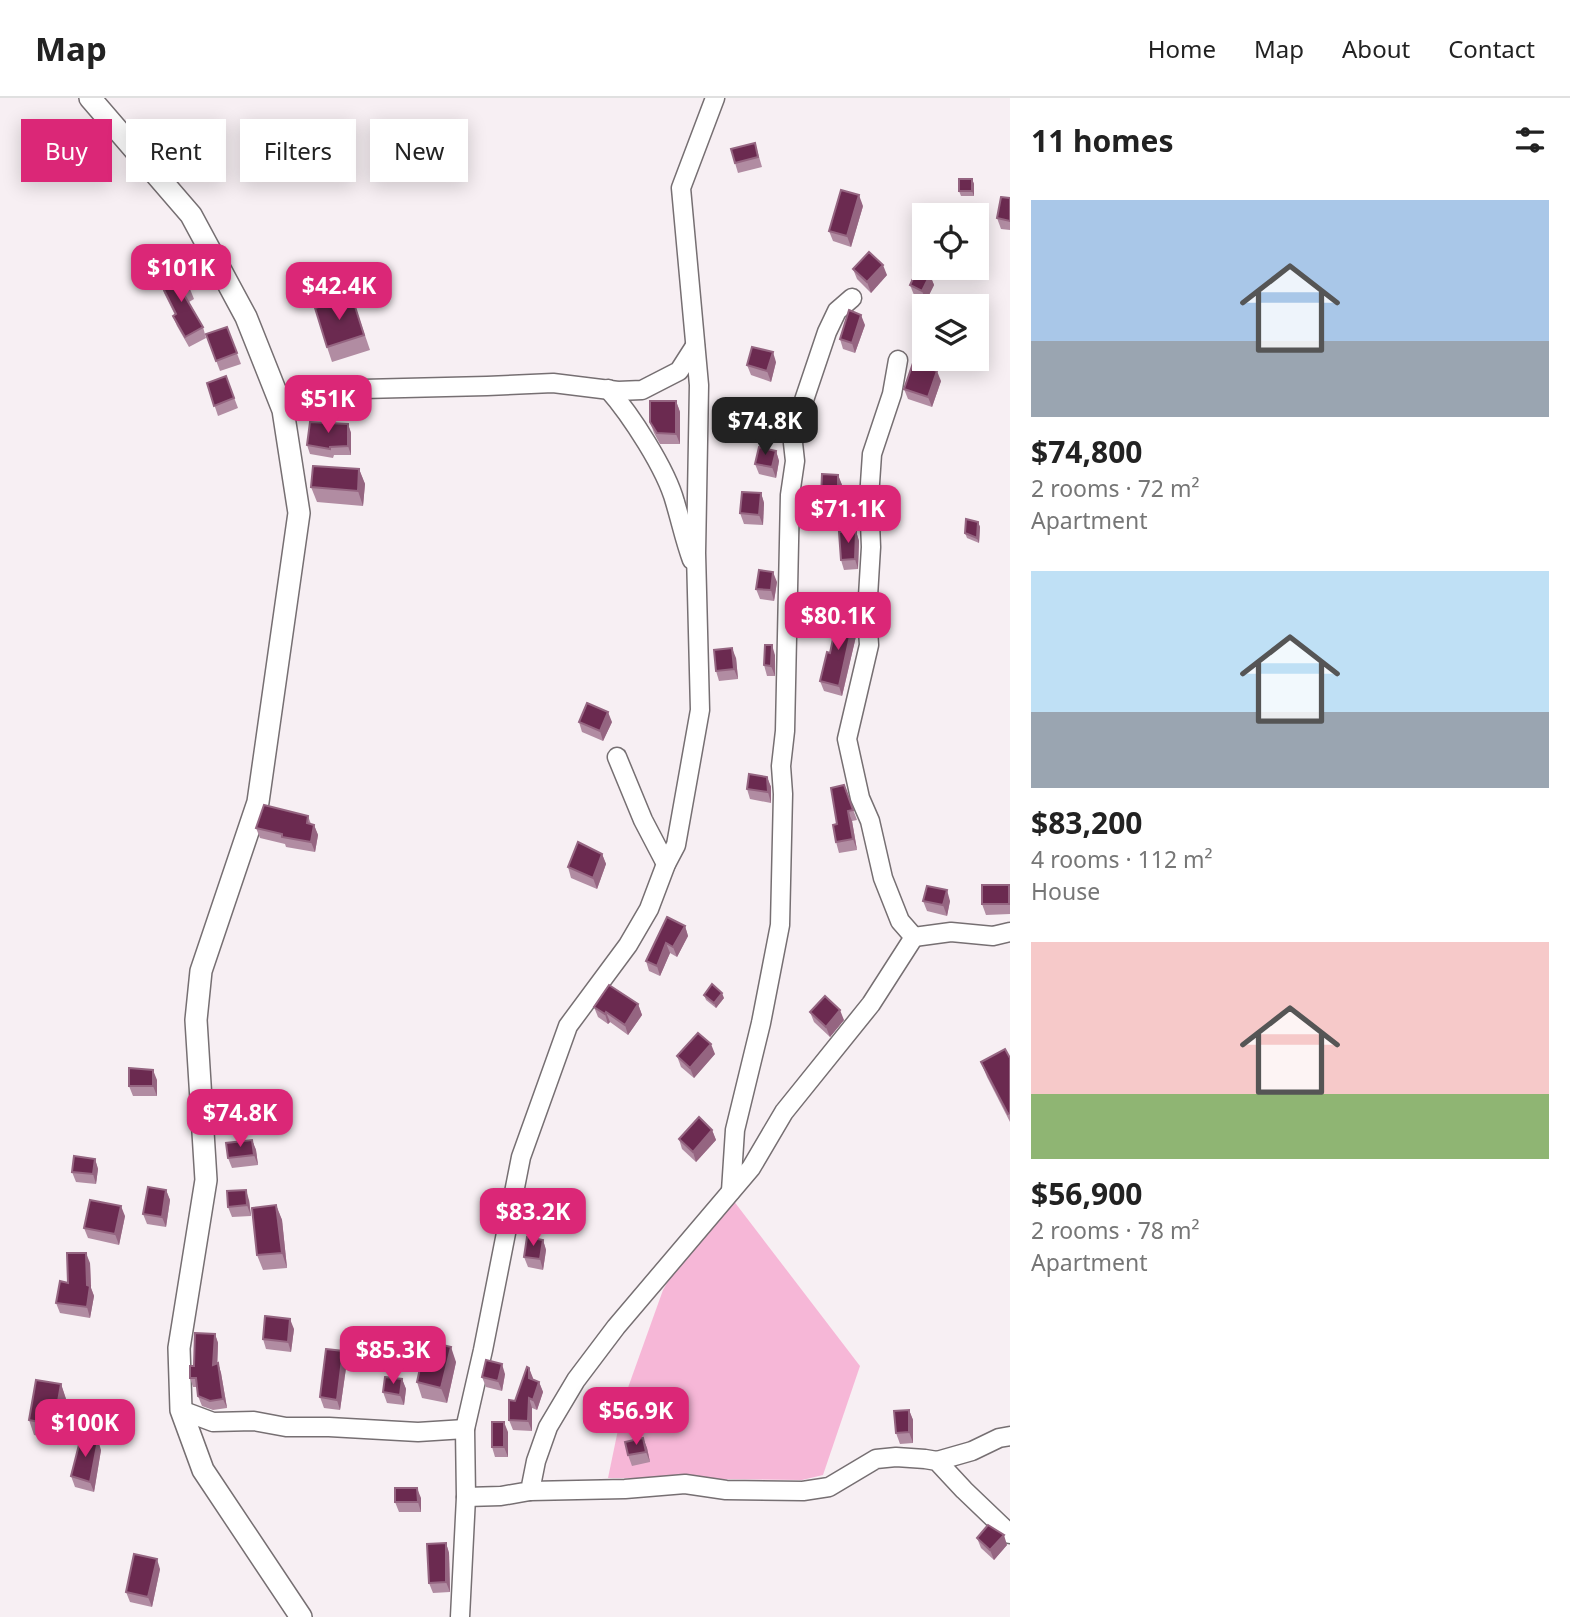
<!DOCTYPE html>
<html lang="en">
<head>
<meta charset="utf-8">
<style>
  :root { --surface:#fff; --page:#f2f2f2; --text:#222; --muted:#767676; --line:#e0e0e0; --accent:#db2777 }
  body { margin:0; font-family:"Noto Sans",sans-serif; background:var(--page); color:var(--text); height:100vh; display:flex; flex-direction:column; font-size:26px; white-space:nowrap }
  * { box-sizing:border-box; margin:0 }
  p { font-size:23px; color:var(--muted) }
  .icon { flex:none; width:38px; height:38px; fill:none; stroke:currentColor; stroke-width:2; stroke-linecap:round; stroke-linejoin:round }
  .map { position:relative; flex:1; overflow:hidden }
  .panel { display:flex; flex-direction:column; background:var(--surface); width:560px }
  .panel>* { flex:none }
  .guide { position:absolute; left:21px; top:21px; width:665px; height:63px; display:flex; gap:14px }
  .controls { position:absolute; left:912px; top:105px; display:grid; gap:14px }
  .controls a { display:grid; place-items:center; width:77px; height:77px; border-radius:0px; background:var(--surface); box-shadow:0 4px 18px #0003; font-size:35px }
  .price { position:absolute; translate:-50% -60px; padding:0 16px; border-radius:14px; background:var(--accent); color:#fff; font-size:23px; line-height:46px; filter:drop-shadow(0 2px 4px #0008) }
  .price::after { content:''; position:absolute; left:50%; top:42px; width:21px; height:16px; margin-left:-10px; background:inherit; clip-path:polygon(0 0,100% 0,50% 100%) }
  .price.active { background:#222; color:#fff }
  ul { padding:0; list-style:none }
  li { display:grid; align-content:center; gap:14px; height:371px; padding:0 21px }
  li span { display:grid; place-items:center; height:217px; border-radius:0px; color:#555 }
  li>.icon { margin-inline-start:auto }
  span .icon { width:126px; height:126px; fill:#fffc; stroke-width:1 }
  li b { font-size:30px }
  h2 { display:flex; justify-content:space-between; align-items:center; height:84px; padding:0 21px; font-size:30px }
  .tag { padding:0 24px; border-radius:0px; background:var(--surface); box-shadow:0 4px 18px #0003; font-size:24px; line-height:63px }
  .tag.active { background:var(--accent); color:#fff }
  header { display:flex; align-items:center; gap:42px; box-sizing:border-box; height:98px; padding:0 35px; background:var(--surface); border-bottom:2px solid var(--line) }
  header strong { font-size:33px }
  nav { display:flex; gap:38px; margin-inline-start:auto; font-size:24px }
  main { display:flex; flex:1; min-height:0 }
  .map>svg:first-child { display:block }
  .green { fill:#f6b7d7 }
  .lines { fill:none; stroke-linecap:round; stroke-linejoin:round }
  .minor-casing { stroke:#766f72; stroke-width:21 }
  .tertiary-casing { stroke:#766f72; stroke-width:24 }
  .minor { stroke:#fff; stroke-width:18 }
  .tertiary { stroke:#fff; stroke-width:21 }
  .wall { fill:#b18ca2 }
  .shaded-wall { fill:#956581 }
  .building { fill:#6b2a50; stroke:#956581; stroke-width:2 }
</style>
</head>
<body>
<header>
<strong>Map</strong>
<nav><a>Home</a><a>Map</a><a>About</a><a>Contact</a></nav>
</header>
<main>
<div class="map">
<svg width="1010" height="1519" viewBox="0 0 1010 1519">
  <rect width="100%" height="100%" fill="#f7eff3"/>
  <path class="green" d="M733,1102L860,1268L823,1377L802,1382L608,1380L625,1298L663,1192L677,1167Z"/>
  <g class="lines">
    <defs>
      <g id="minor">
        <path d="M608,291C631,317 666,371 675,404C681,424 685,443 692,462"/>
        <path d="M277,298L321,292L487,288L553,285L618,293L642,292L679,273L695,248"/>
        <path d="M617,659L643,722L666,766"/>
        <path d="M914,839L951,834L993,838L1010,834"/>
        <path d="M731,1093L735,1032L761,925L780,827L783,696L781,668L785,633L790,397L795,363L793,345L797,323L827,234L837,213L852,200"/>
        <path d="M181,1312L213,1324L254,1323L286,1329H329L418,1334L465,1331"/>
        <path d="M937,1363L972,1353L999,1340L1010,1338"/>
        <path d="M530,1393L625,1391L685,1386L726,1392L803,1393L829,1389L876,1361L896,1359L925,1361L937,1363L964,1392L1010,1436"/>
        <path d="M466,1399L501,1398L530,1393L536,1363L548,1329L576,1282L616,1229L751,1070L784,1014L871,906L914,839L900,823L883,780L870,723L860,700L847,641L869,547L867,515L871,449L869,400L872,356L892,296L898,262"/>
        <path d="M460,1519L466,1399L465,1331L483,1252L521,1059L568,928L628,847L649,811L666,766L676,747L700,612L696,455L699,287L681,90L715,0"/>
      </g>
      <path id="tertiary" d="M90,0L191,117L246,219L283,312L299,415L258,704L201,873L196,922L206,1082L179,1250L181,1312L203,1372L301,1519"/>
    </defs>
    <use href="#minor" class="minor-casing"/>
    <use href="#tertiary" class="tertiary-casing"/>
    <use href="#minor" class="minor"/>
    <use href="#tertiary" class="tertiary"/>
  </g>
  <g class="wall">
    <path d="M755,45L762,69L738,75L735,65Z"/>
    <path d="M972,81L974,86V98H961L959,93Z"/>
    <path d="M1010,100V132L1001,131L997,120Z"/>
    <path d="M863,108L851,149L833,143L829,133Z"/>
    <path d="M853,171L887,177L871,195L857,181Z"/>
    <path d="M930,177L934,187L926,203L914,197L910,187Z"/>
    <path d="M160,184L190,191L194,201L189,204L203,229L206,240L189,249L177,228L173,218L175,217L164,195Z"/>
    <path d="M352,199L370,252L332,264L327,249Z"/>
    <path d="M924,224V249L919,244L915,234Z"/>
    <path d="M865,227L855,255L843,251L840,241Z"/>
    <path d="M227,229L241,266L220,273L206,236Z"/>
    <path d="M776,264L771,284L751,277L747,267Z"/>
    <path d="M226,278L238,310L218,318L207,285Z"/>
    <path d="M941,283L932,309L908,301L904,291Z"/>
    <path d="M362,302V315H345L341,305Z"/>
    <path d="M676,303L680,314V346H660L654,335L650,324Z"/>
    <path d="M348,326L351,335V357H334L333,360L310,356L307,347Z"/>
    <path d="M776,353L779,363L776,380L759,376L755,366Z"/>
    <path d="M359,371L365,386L363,408L317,404L311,389Z"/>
    <path d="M838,377L842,387L841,410L825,409L821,399Z"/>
    <path d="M761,395L764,405L763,427L744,426L740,415Z"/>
    <path d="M978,424L980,429L979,445L967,440L965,435Z"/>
    <path d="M856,433L859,443L858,471L844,472L841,462Z"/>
    <path d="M777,484L774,503L760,501L756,491Z"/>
    <path d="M853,520L857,534L842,598L824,593L820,583L830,555Z"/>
    <path d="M775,557V578H767L764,567Z"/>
    <path d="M736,560L738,581L719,583L716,573Z"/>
    <path d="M579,624H612L603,643L582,634Z"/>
    <path d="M767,679L771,689V705L750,701L747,691Z"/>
    <path d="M844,687L857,722L852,723L857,752L839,755L836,744L837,726Z"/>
    <path d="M308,718L311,726L314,727L318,737L315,754L286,749L285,746L260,740L256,730Z"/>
    <path d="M602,756L606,766L597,791L571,780L568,769Z"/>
    <path d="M1010,791V816L986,817L982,806Z"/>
    <path d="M923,803H950L947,818L927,813Z"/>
    <path d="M685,828L688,838L677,859L670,855L660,878L649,873L646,863Z"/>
    <path d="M704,897L724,900L716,910L706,902Z"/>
    <path d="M638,906L642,917L628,937L610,924L608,926L598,919L594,909Z"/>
    <path d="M810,914L844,922L830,939L814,924Z"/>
    <path d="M715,956L694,980L681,969L677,958Z"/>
    <path d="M1010,960V1024L987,979L981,964Z"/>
    <path d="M157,982V998H133L129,988Z"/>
    <path d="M712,1032L716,1042L696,1064L682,1051L679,1041Z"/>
    <path d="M252,1042L256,1052L258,1067L232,1070L228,1060Z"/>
    <path d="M95,1061L98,1071L96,1086L76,1084L72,1074Z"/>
    <path d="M166,1092L170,1102L166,1129L147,1126L143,1116Z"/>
    <path d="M249,1102L251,1118L232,1119L228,1109Z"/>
    <path d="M276,1107L282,1122L287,1170L263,1172L257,1157Z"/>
    <path d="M125,1118L119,1147L88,1140L84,1130Z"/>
    <path d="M543,1142L546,1152L543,1172L528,1169L524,1159Z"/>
    <path d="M90,1165L91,1190L94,1198L90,1220L60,1215L56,1205L68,1185Z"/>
    <path d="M294,1231L291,1254L266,1251L263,1241Z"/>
    <path d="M432,1233L434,1238L432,1245L456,1264L447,1305L422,1300L417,1284L425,1249L419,1247L417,1242Z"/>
    <path d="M215,1236L218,1245L217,1266L218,1265L221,1275L227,1310L213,1312L202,1308L198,1298L197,1289H193L190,1280L194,1268Z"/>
    <path d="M347,1263L340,1312L324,1310L320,1299Z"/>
    <path d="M529,1270L533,1282L539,1284L543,1294L537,1312L532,1310V1333L513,1332L509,1322L515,1303Z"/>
    <path d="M505,1276L502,1293L486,1289L482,1279Z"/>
    <path d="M402,1281L406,1291L404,1307L387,1305L383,1294Z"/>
    <path d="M61,1286L66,1301L59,1342L34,1337L29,1322Z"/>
    <path d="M909,1312L913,1322V1345L900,1346L896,1335Z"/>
    <path d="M508,1334V1359H495L492,1349Z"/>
    <path d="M643,1340L647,1350L650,1364L632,1368L628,1357Z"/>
    <path d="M101,1352L94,1394L75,1389L71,1378Z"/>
    <path d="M421,1400V1414H399L395,1404Z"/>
    <path d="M977,1440L1007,1447L994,1462L981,1450Z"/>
    <path d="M446,1445L449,1455L450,1494L433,1495L429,1485Z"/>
    <path d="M160,1471L152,1509L130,1504L126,1494Z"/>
  </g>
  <g class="shaded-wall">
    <path d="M972,81L974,86V98L972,93Z"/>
    <path d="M859,97L863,108L851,149L847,138Z"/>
    <path d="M883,167L887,177L871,195L867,184Z"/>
    <path d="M930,177L934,187L926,203L922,193Z"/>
    <path d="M861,217L865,227L855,255L852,245Z"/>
    <path d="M773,254L776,264L771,284L767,273Z"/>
    <path d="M937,273L941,283L932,309L928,299Z"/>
    <path d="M359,292L362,302V315L358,305Z"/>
    <path d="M676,303L680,314V346L676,336Z"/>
    <path d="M348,326L351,335V357L348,348Z"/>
    <path d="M776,353L779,363L776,380L772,369Z"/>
    <path d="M359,371L365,386L363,408L358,393Z"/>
    <path d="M838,377L842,387L841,410L838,400Z"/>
    <path d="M761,395L764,405L763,427L759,417Z"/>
    <path d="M978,424L980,429L979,445L977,440Z"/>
    <path d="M856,433L859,443L858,471L855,461Z"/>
    <path d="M773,474L777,484L774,503L771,492Z"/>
    <path d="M853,520L857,534L842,598L839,588Z"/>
    <path d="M772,547L775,557V578L771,568Z"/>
    <path d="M732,550L736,560L738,581L734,571Z"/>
    <path d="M608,614L612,624L603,643L600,633Z"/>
    <path d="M767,679L771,689V705L768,694Z"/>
    <path d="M848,713L852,723L857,752L853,741Z"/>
    <path d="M314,727L318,737L315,754L311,744Z"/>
    <path d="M602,756L606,766L597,791L593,780Z"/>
    <path d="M947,792L950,803L947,818L943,807Z"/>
    <path d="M685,828L688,838L677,859L673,849Z"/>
    <path d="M666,845L670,855L660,878L657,868Z"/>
    <path d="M722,895L724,900L716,910L714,905Z"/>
    <path d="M638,906L642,917L628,937L625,927Z"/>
    <path d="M840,912L844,922L830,939L826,929Z"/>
    <path d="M606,914L610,924L608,926L605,916Z"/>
    <path d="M711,946L715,956L694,980L690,970Z"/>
    <path d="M153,972L157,982V998L153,988Z"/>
    <path d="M712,1032L716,1042L696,1064L693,1054Z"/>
    <path d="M252,1042L256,1052L258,1067L254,1057Z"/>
    <path d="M95,1061L98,1071L96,1086L93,1076Z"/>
    <path d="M166,1092L170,1102L166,1129L162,1119Z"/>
    <path d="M246,1092L249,1102L251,1118L247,1107Z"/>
    <path d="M276,1107L282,1122L287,1170L282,1155Z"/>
    <path d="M121,1108L125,1118L119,1147L115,1136Z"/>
    <path d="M543,1142L546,1152L543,1172L540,1161Z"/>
    <path d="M86,1155L90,1165L91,1190L94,1198L90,1220L87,1209Z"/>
    <path d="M290,1221L294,1231L291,1254L288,1244Z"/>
    <path d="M432,1233L434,1238L431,1250L429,1245Z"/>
    <path d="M215,1236L218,1245L217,1276L213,1267Z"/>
    <path d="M451,1249L456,1264L447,1305L441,1290Z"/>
    <path d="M343,1253L347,1263L340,1312L337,1302Z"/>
    <path d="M218,1265L221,1275L227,1310L223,1301Z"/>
    <path d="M502,1266L505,1276L502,1293L498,1283Z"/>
    <path d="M529,1270L533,1280V1291L529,1280Z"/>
    <path d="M402,1281L406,1291L404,1307L400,1297Z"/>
    <path d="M539,1284L543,1294L537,1312L533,1302Z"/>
    <path d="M61,1286L66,1301L59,1342L54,1327Z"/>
    <path d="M529,1300L532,1310V1333L528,1323Z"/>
    <path d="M909,1312L913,1322V1345L909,1334Z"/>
    <path d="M504,1324L508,1334V1359L504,1349Z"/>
    <path d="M643,1340L647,1350L650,1364L646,1354Z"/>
    <path d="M98,1342L101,1352L94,1394L90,1384Z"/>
    <path d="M417,1390L421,1400V1414L418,1404Z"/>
    <path d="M1004,1437L1007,1447L994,1462L990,1452Z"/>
    <path d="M446,1445L449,1455L450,1494L446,1484Z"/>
    <path d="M157,1461L160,1471L152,1509L148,1499Z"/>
  </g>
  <g class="building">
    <path d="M755,45L758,59L735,65L731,51Z"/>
    <rect x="959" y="81" width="13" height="12"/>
    <path d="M841,92L859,97L847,138L829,133Z"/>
    <path d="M1001,99L1010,100V123L997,120Z"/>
    <path d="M869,154L883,167L867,184L853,171Z"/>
    <path d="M918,170L930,177L922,193L910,187Z"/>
    <path d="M181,174L190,191L183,195L203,229L185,239L173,218L176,216L160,184Z"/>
    <path d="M352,199L364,237L327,249L315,210Z"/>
    <path d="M849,212L861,217L852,245L840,241Z"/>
    <path d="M924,224V242L915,234Z"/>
    <path d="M227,229L237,255L216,263L206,236Z"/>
    <path d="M752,249L773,254L767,273L747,267Z"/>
    <path d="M913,265L937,273L928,299L904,291Z"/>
    <path d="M226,278L234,300L214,308L207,285Z"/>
    <path d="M359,292L358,305H341V293Z"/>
    <path d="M650,303H676V336L657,335L650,324Z"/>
    <path d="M310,324L348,326V348L330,349V351L307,347Z"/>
    <path d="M759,349L776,353L772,369L755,366Z"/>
    <path d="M313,368L359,371L358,393L311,389Z"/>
    <path d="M822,376L838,377V400L821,399Z"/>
    <path d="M742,394L761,395L759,417L740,415Z"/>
    <path d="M966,421L978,424L977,440L965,435Z"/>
    <path d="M856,433L855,461L841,462L839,434Z"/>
    <path d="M759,472L773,474L771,492L756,491Z"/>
    <path d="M838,517L853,520V524L839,588L820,583L827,554L830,555Z"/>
    <path d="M765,547H772L771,568L764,567Z"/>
    <path d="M732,550L734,571L716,573L714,552Z"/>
    <path d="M587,605L608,614L600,633L579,624Z"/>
    <path d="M749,676L767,679L768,694L747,691Z"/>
    <path d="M844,687L853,712L848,713L853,741L836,744L833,727L837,726L831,690Z"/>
    <path d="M264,707L308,718L307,725L314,727L311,744L282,739V736L256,730Z"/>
    <path d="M578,744L602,756L593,780L568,769Z"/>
    <rect x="982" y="787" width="27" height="19"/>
    <path d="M927,788L947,792L943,807L923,803Z"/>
    <path d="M667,819L685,828L673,849L666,845L657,868L646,863Z"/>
    <path d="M712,886L722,895L714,905L704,897Z"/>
    <path d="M609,887L638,906L625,927L606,914L605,916L594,909Z"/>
    <path d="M825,898L840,912L826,929L810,914Z"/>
    <path d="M698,935L711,946L690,970L677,958Z"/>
    <path d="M1005,951L1010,960V1015L1008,1016L981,964Z"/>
    <path d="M129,970L153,972V988H129Z"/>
    <path d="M699,1019L712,1032L693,1054L679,1041Z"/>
    <path d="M252,1042L254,1057L228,1060L226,1045Z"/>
    <path d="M74,1058L95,1061L93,1076L72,1074Z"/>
    <path d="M148,1089L166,1092L162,1119L143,1116Z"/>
    <path d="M246,1092L247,1107L228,1109L227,1093Z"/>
    <path d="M90,1102L121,1108L115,1136L84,1130Z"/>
    <path d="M276,1107L282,1155L257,1157L252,1110Z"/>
    <path d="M527,1139L543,1142L540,1161L524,1159Z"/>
    <path d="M67,1155H86L87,1187L90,1188L87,1209L56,1205L60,1183L68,1185Z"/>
    <path d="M265,1218L290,1221L288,1244L263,1241Z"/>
    <path d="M420,1230L432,1233L430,1244L417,1242Z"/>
    <path d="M195,1235L215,1236L213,1267L218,1265L223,1301L210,1303L198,1298L196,1280H190V1268H194Z"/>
    <path d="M426,1243L451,1249L441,1290L417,1284Z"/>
    <path d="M326,1251L343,1253L337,1302L320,1299Z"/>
    <path d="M486,1262L502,1266L498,1283L482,1279Z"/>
    <path d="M527,1269L529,1270V1280L539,1284L533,1302L529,1300L528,1323L509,1322V1302L515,1303Z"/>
    <path d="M385,1279L402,1281L400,1297L383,1294Z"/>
    <path d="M36,1282L61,1286L54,1327L29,1322Z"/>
    <path d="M909,1312V1334L896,1335L894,1313Z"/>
    <rect x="492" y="1324" width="12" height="25"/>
    <path d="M81,1339L98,1342L90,1384L71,1378Z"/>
    <path d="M643,1340L646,1354L628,1357L625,1344Z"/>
    <path d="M395,1390H417L418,1404H395Z"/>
    <path d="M988,1427L1004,1437L990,1452L977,1440Z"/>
    <path d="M446,1445V1484L429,1485L427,1446Z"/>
    <path d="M134,1456L157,1461L148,1499L126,1494Z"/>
  </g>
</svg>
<div class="controls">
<a><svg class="icon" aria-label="locate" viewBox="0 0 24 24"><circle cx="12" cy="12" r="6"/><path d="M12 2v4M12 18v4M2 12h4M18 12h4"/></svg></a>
<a><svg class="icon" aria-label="layers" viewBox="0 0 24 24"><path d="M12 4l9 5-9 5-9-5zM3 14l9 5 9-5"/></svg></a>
</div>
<b class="price" style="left:181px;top:206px">$101K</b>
<b class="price" style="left:339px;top:224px">$42.4K</b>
<b class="price" style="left:328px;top:337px">$51K</b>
<b class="price active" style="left:765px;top:359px">$74.8K</b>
<b class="price" style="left:848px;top:447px">$71.1K</b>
<b class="price" style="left:838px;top:554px">$80.1K</b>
<b class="price" style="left:240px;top:1051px">$74.8K</b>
<b class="price" style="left:533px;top:1150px">$83.2K</b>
<b class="price" style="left:393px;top:1288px">$85.3K</b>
<b class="price" style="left:636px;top:1349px">$56.9K</b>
<b class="price" style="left:85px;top:1361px">$100K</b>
<div class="guide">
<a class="tag active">Buy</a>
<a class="tag">Rent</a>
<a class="tag">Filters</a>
<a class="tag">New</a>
</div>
</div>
<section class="panel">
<h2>11 homes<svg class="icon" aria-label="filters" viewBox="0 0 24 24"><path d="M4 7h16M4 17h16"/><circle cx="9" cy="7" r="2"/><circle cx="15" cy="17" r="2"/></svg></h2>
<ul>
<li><span style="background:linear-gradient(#a9c7e8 65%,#9aa5b1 0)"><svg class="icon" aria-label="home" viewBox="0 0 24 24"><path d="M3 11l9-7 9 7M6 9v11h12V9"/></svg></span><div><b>$74,800</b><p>2 rooms · 72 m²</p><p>Apartment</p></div></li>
<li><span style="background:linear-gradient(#bfe0f5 65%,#9aa5b1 0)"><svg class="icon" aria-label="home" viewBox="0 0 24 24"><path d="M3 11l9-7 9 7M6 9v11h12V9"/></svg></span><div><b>$83,200</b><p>4 rooms · 112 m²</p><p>House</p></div></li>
<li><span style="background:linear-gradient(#f6c9c9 70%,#8fb573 0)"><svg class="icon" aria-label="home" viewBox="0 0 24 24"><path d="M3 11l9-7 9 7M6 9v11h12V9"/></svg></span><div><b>$56,900</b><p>2 rooms · 78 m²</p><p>Apartment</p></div></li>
</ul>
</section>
</main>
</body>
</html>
